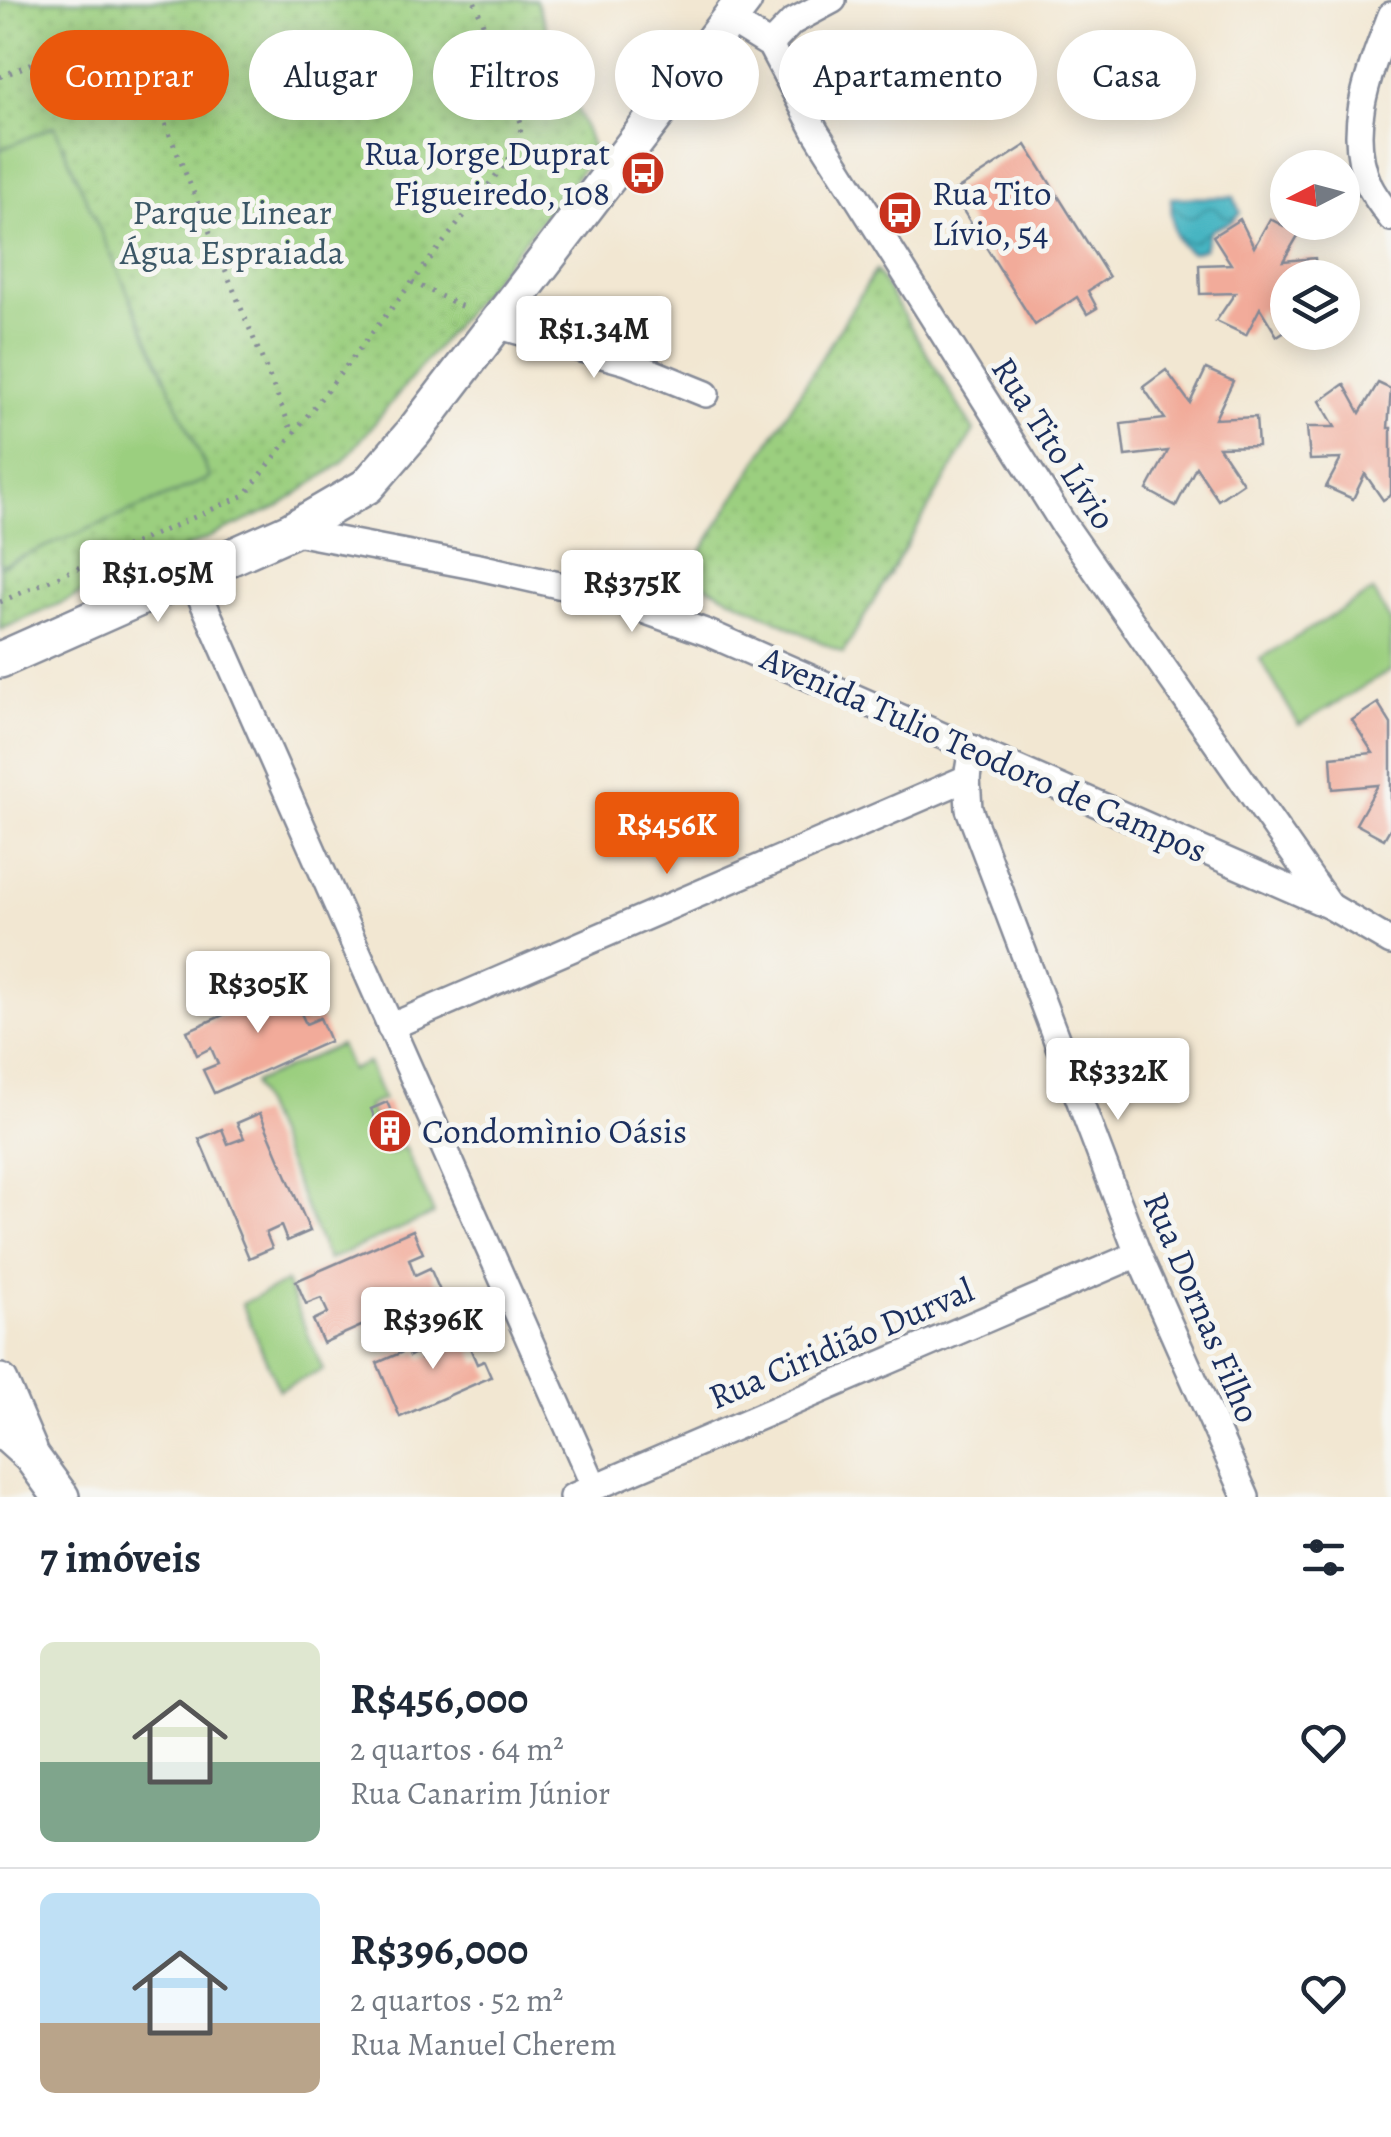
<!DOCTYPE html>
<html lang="pt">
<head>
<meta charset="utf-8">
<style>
  :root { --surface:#fff; --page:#f6f6f7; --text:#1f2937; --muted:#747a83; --line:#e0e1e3; --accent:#ea580c }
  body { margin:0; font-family:Alegreya,serif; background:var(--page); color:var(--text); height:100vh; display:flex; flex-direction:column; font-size:38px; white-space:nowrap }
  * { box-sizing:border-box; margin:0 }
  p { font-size:32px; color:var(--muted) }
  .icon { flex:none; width:55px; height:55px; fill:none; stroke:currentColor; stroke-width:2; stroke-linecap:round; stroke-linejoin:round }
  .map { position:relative; height:1497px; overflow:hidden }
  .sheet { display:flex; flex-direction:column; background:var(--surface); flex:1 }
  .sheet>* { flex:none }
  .guide { position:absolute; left:30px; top:30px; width:1332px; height:90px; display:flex; gap:20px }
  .needle { width:65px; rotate:264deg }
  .buttons { position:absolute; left:1270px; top:150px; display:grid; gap:20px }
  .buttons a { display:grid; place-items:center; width:90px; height:90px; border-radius:50%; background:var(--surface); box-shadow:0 5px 25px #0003; font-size:50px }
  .price { position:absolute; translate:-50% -85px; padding:0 22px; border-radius:10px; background:#fff; color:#222; font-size:32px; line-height:65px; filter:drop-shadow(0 2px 5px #0008) }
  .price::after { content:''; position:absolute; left:50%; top:60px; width:30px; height:22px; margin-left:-15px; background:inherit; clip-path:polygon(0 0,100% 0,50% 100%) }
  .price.active { background:var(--accent); color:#fff }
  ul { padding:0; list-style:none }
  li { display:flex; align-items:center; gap:30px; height:250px; padding:0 40px }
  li+li { border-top:2px solid var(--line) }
  li span { display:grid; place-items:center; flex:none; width:280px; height:200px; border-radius:15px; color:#555 }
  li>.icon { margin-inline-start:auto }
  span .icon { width:120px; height:120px; fill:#fffc; stroke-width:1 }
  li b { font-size:42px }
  h2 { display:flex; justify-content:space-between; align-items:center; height:120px; padding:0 40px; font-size:42px }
  .tag { padding:0 35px; border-radius:45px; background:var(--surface); box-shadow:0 5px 25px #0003; font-size:35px; line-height:90px }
  .tag.active { background:var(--accent); color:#fff }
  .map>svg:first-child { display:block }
  .grass { fill:url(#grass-dots); stroke:#5b7f6e; stroke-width:2.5 }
  .garden { fill:#9bcf7f; stroke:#5b7f6e; stroke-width:2.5 }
  .water { fill:url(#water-waves); stroke:#317290; stroke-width:2.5 }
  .building { fill:#f2ab9a }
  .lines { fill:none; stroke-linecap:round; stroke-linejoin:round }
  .street-casing { stroke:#868b98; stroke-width:30 }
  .secondary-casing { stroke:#868b98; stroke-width:40 }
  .path { stroke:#868b98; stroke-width:5; stroke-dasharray:2.5 8; stroke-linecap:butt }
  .street { stroke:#fff; stroke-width:25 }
  .secondary { stroke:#fff; stroke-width:35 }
  .labels { text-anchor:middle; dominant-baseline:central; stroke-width:10; stroke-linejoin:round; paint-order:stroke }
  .poi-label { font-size:35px; fill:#1b2f5e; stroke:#f6f6f2; text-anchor:start }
  .park-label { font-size:35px; fill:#3b5766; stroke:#f6f6f2 }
  .street-label { font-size:35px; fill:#1b2f5e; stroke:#f6f6f2 }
</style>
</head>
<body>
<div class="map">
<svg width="1391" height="1497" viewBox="0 0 1391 1497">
  <defs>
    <pattern id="grass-dots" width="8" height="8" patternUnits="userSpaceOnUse" patternTransform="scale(2.5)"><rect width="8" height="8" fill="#9bcf7f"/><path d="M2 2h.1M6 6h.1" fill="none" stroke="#85b270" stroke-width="1.8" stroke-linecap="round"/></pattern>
    <pattern id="water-waves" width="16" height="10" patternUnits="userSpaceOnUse" patternTransform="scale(2.5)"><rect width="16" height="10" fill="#47b5c2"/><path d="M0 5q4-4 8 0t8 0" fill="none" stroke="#3a94a1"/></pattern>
  </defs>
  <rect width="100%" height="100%" fill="#f6f6f2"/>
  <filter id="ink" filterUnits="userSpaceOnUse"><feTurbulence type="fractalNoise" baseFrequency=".01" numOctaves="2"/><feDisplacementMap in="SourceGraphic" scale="20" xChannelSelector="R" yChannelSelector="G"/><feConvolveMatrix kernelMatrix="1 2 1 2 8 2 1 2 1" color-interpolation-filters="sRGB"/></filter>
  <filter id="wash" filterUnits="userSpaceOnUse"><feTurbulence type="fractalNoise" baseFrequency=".0048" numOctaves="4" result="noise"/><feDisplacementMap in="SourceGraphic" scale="40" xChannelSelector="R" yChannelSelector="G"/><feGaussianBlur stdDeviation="2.25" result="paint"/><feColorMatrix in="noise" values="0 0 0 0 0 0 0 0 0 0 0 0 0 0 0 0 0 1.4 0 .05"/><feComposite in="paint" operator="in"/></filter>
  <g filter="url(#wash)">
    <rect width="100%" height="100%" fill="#f2e7d2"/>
    <g class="grass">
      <path d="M0,0H536L595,154L342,463L278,507L0,630Z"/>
      <path d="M876,270L974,431L843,653L686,576Z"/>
    </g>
    <g class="garden">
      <path d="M54,126L210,478L0,566V150Z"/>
      <path d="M1373,591L1391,622V670L1299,725L1260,659Z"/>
      <path d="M340,1045L351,1070L368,1063L383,1099L368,1106L389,1154L405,1147L434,1214L328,1260L253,1083Z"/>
      <path d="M286,1282L323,1370L279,1390L242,1304Z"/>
    </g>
    <path class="water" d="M1234,197L1240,213L1232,221L1210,231L1204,249L1192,253C1170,242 1172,220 1171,198Z"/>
    <g id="blocks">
      <g class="building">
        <path d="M1026,145L1109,277L1088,291L1097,308L1087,314L1077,297L1035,325L952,193Z"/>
        <path d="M1240,219L1254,247L1270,219L1299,234L1283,261L1315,258L1317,278H1288V329L1277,336L1260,308L1246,335L1216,321L1235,293L1200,294L1199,265L1231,264L1213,236Z"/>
        <path d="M1206,369L1233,381L1215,419L1256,417L1258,446L1219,447L1243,483L1218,500L1196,467L1176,506L1147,490L1168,451L1125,456L1121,424L1165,419L1143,387L1166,370L1190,403Z"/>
        <path d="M1378,383L1391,389L1388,428H1391V495L1383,500L1365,474L1353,499L1326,487L1341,459L1310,460L1307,427H1335L1320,401L1344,384L1360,413Z"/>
        <path d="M1378,703L1391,724V827L1384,839L1356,824L1378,785L1333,789L1331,757L1373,753L1352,720Z"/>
        <path d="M303,980L314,1003L299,1009L306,1024L320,1018L330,1041L214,1093L203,1070L218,1064L211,1048L197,1055L187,1031Z"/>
        <path d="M387,1102L405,1143L388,1150L371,1109Z"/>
        <path d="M260,1113L310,1231L287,1241L281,1226L266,1233L272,1248L249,1258L199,1139L222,1129L228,1144L244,1138L237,1123Z"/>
        <path d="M413,1230L423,1253L409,1259L415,1275L430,1268L440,1291L323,1343L313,1320L328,1313L321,1298L306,1304L296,1281Z"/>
        <path d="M469,1323L476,1339L468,1343L477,1364L484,1361L491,1377L400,1417L377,1363L407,1350L410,1356L418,1352L421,1359L436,1353L432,1345L441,1341L438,1336Z"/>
      </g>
    </g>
  </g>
  <g filter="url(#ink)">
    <use href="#blocks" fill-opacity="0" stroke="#868b98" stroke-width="2.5"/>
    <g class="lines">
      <defs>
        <g id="street">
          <path d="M1391,15C1371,69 1344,128 1369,185C1374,196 1384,208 1391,218"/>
          <path d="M728,19L770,45L816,132L1062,522L1330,906"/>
          <path d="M770,45L792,22L833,0"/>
          <path d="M496,325L627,362L706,394"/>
          <path d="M290,531L479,567L598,594L708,633L1330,906L1391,942"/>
          <path d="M191,575L594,1486"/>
          <path d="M972,748L967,778L969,809L1138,1254L1246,1497"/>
          <path d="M390,1027L967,778"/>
          <path d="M572,1497L1138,1254"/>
        </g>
        <g id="secondary">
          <path d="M0,660L290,531L367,486L413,433L744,0"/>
          <path d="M0,1382L29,1450"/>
          <path d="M0,1428L31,1456L61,1497"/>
        </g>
      </defs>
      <use href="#street" class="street-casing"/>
      <use href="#secondary" class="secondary-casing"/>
      <g class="path">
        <path d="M0,77L77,44L125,45L150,87L293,434"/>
        <path d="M412,282L467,309"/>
        <path d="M0,602L245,495L515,151L522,125L474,0"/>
      </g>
      <use href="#street" class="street"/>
      <use href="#secondary" class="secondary"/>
    </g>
  </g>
  <defs>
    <symbol id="bus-disc" viewBox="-11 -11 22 22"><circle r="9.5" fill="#c8321e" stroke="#f6f6f2"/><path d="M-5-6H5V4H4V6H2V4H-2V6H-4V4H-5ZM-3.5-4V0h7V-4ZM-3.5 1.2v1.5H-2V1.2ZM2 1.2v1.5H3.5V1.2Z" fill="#fff"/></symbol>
    <symbol id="building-disc" viewBox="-11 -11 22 22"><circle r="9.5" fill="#c8321e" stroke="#f6f6f2"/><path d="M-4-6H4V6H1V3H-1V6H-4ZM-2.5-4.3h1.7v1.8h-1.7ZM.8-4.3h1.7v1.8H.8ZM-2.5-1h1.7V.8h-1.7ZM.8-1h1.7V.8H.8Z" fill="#fff"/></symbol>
  </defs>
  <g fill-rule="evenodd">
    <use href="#bus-disc" x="618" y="148" width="50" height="50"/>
    <use href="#bus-disc" x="875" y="188" width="50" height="50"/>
    <use href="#building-disc" x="365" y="1106" width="50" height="50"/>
  </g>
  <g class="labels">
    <g class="poi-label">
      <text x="610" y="153" text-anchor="end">Rua Jorge Duprat<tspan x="610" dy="40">Figueiredo, 108</tspan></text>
      <text x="932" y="193">Rua Tito<tspan x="932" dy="40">Lívio, 54</tspan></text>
      <text x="422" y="1131">Condomìnio Oásis</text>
    </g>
    <g class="park-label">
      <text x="232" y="212">Parque Linear<tspan x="232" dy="40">Água Espraiada</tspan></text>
    </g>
    <g class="street-label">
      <text transform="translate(1054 443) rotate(57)">Rua Tito Lívio</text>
      <text transform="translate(984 754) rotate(24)">Avenida Tulio Teodoro de Campos</text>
      <text transform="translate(1202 1307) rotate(67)">Rua Dornas Filho</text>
      <text transform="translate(841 1343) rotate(-23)">Rua Ciridião Durval</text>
    </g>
  </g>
</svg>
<div class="buttons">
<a><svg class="needle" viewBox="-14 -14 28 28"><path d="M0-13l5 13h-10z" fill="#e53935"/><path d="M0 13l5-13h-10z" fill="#747a83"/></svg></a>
<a><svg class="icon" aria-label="layers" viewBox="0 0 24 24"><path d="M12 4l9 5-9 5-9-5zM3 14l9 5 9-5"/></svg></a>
</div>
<b class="price" style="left:594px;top:381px">R$1.34M</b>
<b class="price" style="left:158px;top:625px">R$1.05M</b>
<b class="price" style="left:632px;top:635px">R$375K</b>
<b class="price active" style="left:667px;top:877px">R$456K</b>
<b class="price" style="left:258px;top:1036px">R$305K</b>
<b class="price" style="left:1118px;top:1123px">R$332K</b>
<b class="price" style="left:433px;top:1372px">R$396K</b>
<div class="guide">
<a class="tag active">Comprar</a>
<a class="tag">Alugar</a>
<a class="tag">Filtros</a>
<a class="tag">Novo</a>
<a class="tag">Apartamento</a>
<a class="tag">Casa</a>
</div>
</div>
<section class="sheet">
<h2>7 imóveis<svg class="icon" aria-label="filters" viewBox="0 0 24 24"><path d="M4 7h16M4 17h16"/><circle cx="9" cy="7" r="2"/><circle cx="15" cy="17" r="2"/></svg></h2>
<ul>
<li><span style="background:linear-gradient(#dfe7d0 60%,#7fa58c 0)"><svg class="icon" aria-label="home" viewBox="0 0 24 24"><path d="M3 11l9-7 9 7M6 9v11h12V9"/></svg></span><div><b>R$456,000</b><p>2 quartos · 64 m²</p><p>Rua Canarim Júnior</p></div><svg class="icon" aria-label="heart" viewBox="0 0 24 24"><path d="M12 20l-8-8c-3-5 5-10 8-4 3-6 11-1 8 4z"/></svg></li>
<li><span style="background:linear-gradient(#bfe0f5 65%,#b9a48a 0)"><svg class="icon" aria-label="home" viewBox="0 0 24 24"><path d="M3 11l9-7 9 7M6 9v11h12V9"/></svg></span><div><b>R$396,000</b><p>2 quartos · 52 m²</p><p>Rua Manuel Cherem</p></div><svg class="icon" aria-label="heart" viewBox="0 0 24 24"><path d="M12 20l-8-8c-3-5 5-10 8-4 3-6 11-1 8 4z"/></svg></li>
</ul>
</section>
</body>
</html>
